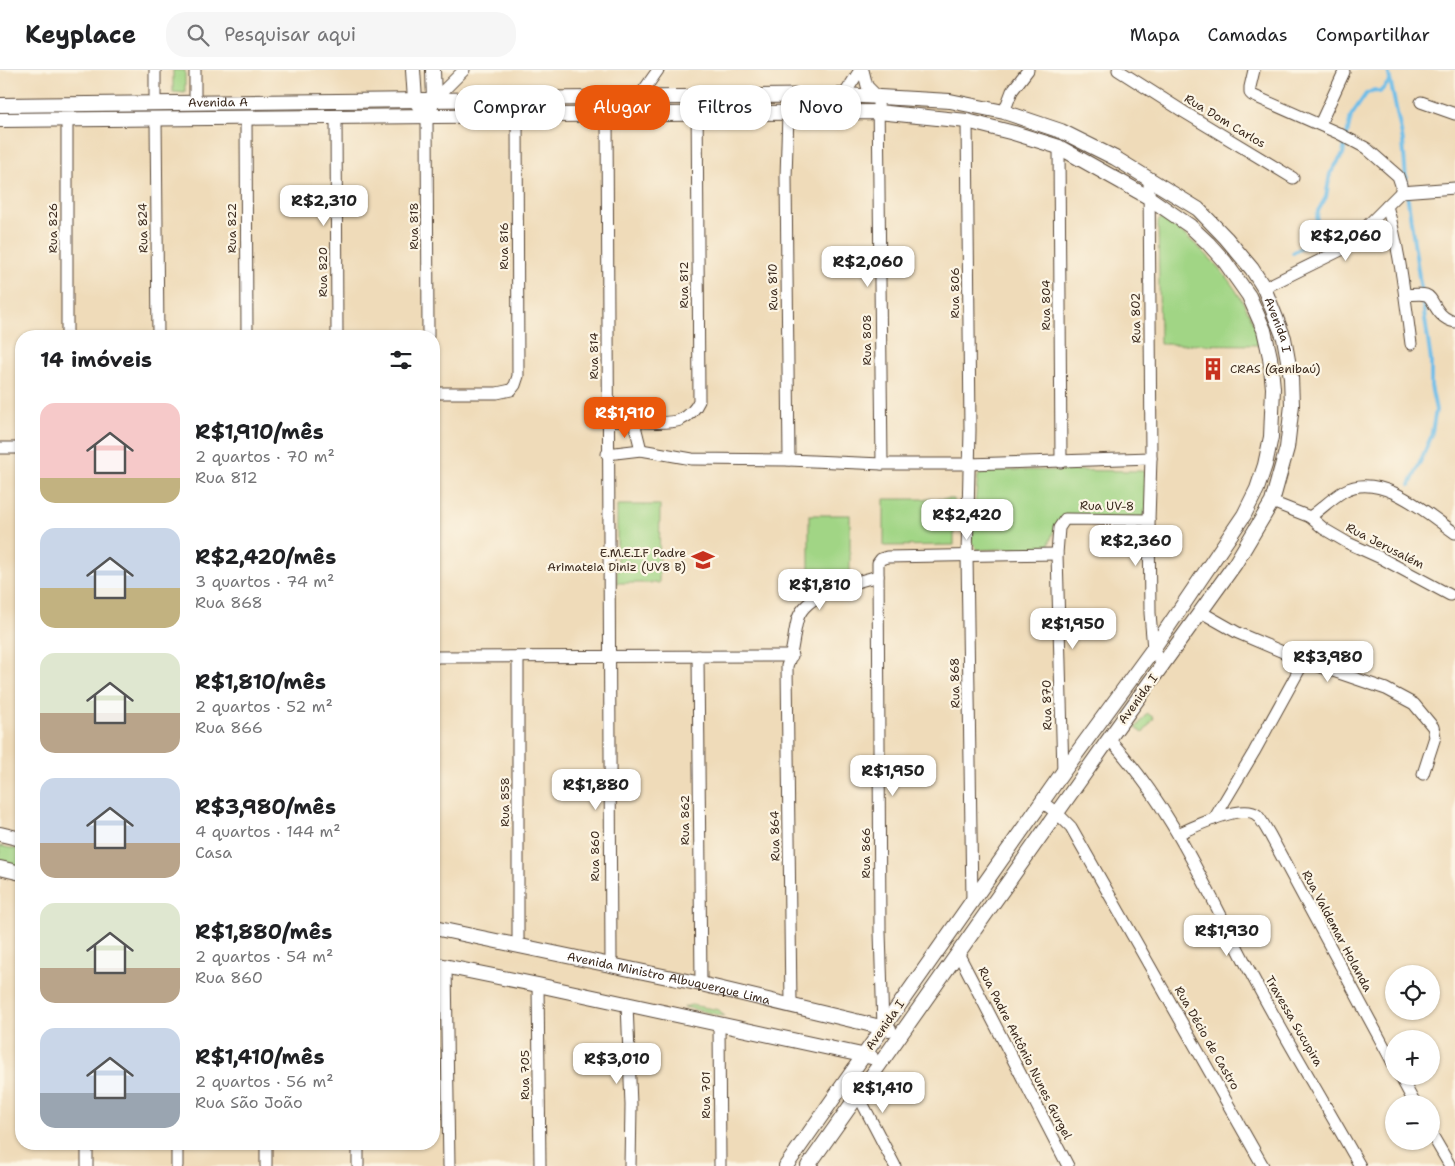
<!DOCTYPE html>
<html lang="pt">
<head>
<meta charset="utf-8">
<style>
  :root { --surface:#fff; --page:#f6f6f6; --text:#202124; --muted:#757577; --line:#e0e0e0; --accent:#ea580c }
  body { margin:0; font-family:"Shantell Sans",sans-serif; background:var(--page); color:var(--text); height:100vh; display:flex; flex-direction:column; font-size:19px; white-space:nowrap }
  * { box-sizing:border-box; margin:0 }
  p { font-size:16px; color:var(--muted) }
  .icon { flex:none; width:28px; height:28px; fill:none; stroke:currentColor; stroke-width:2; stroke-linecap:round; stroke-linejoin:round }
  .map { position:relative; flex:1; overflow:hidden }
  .details { position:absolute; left:15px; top:260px; width:425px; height:820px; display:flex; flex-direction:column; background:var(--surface); border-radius:20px; box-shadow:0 1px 4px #0004 }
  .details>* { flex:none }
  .banner { position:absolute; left:455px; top:15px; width:475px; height:45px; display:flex; gap:10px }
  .buttons { position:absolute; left:1385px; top:895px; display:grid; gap:10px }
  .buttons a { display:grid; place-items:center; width:55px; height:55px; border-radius:50%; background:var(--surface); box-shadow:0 1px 4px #0004; font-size:25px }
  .price { position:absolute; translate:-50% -42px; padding:0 11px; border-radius:10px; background:#fff; color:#222; font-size:16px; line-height:32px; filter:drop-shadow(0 1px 2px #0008) }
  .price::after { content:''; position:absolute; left:50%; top:30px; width:15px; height:11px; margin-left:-8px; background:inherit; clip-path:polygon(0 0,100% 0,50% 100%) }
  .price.selected { background:var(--accent); color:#fff }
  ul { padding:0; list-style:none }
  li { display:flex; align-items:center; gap:15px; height:125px; padding:0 25px }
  li span { display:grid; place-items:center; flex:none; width:140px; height:100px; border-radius:15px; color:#555 }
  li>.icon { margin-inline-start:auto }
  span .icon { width:60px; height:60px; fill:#fffc; stroke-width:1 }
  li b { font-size:21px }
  h2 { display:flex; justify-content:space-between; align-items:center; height:60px; padding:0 25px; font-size:21px }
  .chip { padding:0 18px; border-radius:20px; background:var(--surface); box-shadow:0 1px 4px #0004; font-size:18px; line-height:45px }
  .chip.selected { background:var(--accent); color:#fff }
  header { display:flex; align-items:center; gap:30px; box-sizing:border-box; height:70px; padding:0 25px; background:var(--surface); border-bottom:1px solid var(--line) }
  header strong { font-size:24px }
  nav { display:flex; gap:28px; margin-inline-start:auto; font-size:18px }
  .search { width:350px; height:45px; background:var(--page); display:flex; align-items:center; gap:12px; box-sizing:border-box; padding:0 18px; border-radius:20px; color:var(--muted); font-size:19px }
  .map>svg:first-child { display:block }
  .green { fill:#a1d585; stroke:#6e8052 }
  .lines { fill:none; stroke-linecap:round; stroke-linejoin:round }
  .stream { stroke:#6dbde8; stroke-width:4 }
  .minor-casing { stroke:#564535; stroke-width:13 }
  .tertiary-casing { stroke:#564535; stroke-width:16 }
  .minor { stroke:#fff; stroke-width:11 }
  .tertiary { stroke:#fff; stroke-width:14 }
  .labels { text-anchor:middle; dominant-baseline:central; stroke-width:4.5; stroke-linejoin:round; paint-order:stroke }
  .street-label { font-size:12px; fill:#3b2a1e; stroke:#fcf5e5 }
  .poi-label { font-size:12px; fill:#3b2a1e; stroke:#fcf5e5; text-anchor:start }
</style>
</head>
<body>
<header>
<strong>Keyplace</strong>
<div class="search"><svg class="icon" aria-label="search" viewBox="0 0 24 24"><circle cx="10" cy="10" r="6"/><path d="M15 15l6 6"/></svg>Pesquisar aqui</div>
<nav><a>Mapa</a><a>Camadas</a><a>Compartilhar</a></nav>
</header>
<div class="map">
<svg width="1455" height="1096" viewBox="0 0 1455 1096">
  <rect width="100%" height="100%" fill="#fcf5e5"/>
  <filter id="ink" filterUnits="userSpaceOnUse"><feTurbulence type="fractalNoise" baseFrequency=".02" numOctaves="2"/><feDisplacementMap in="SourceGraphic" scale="10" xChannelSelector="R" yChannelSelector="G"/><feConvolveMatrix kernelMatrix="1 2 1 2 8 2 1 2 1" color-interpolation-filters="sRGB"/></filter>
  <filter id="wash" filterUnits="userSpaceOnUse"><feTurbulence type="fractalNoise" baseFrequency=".0096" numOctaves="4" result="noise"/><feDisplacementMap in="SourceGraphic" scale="20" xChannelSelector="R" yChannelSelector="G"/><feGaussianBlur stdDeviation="1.12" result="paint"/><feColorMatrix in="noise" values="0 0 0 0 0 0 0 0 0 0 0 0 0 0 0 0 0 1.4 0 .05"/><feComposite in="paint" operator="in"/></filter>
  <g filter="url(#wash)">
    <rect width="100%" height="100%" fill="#efdbb9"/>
    <g class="green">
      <path d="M173,0H185V23L173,22Z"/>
      <path d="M1162,148C1210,182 1243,218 1262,275L1160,274L1158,151Z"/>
      <path d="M983,400L1143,401L1148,409L1149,442L1141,448L1056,454L1048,477L978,480L971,471L978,406Z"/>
      <path d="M884,429H954V475L884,476Z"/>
      <path d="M617,435H660L659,513H617Z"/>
      <rect x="809" y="445" width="41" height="67"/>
      <path d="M1147,643L1154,648L1143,663L1136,658Z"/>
      <path d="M0,776L21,780V798L0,793Z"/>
      <path d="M691,935L719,940L724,946L684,937Z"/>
    </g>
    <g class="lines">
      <g class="stream">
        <path d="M1388,0L1403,71L1407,123L1431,291V316L1436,340L1431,367L1410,415"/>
        <path d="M1293,183L1309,173L1313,167L1315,162L1318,141L1326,127L1330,104L1343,84L1351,46L1366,24L1374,20L1380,22L1390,11"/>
      </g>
    </g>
  </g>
  <g filter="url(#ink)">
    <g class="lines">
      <defs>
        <g id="minor">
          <path d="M155,0V34"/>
          <path d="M863,0L867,16L878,27L882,394"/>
          <path d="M1118,0L1184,42L1293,108"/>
          <path d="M1254,0L1250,17V23L1252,25L1338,63L1366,78L1398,106L1401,115V122"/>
          <path d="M844,25L860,0"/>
          <path d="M639,27L658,0"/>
          <path d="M434,30L464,0"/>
          <path d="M195,32V0"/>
          <path d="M1421,32L1455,44"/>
          <path d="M1004,42L1012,21L1028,0"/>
          <path d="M788,43L786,107L789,390"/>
          <path d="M607,45L611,894"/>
          <path d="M427,46L428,266"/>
          <path d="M336,48L337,266"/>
          <path d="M156,49L158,266"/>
          <path d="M246,49L247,266"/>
          <path d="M67,50V266"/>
          <path d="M967,51L970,360L967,485L972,831"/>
          <path d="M1320,54L1344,2"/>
          <path d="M1059,77L1061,392"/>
          <path d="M1149,108L1151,388L1149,450L1150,543L1153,579L1163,596"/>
          <path d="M1387,136C1400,181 1405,227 1411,274"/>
          <path d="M1264,218L1345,178L1401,122L1455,118"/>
          <path d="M1405,225C1411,225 1420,223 1426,225C1435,228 1434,247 1455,252"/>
          <path d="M434,323H497L511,320L515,315L518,306L517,46"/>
          <path d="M607,349C623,351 667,355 680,350C689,346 695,340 699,331L697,26"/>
          <path d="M634,352L641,380"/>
          <path d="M0,378H21"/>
          <path d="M607,384L641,380L692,389L789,390L882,394H968L1151,388"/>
          <path d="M1272,432L1310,447C1321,439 1332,428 1344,421C1380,401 1427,443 1455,463"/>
          <path d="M1310,447L1324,459L1348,473L1381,488L1450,525"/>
          <path d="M1201,542L1238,563L1304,591L1386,619L1414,634L1433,657L1435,667L1423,704"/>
          <path d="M698,586L701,914"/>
          <path d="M518,588V876"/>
          <path d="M434,589L436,587L792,586"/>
          <path d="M1109,669C1170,734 1206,819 1248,898C1283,965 1323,1030 1360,1096"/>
          <path d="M1063,702L1057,484L1059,458L1065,449L1149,450"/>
          <path d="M1042,732L1057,743L1071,757L1263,1096"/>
          <path d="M1214,749L1254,682L1304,591"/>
          <path d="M1178,764C1193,757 1243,733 1257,745C1262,750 1266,759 1270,765L1394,995"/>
          <path d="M958,883L1068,1096"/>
          <path d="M446,897L449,1096"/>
          <path d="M538,915L540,1096"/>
          <path d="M627,934L631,1035L630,1096"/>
          <path d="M791,935L787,596C794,581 793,564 798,548C807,522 855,513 878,506"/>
          <path d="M719,954L720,1096"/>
          <path d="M883,957L880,862L878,493L881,489L887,487L1057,484"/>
          <path d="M1400,1006L1415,1034"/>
          <path d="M843,1015L858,1025L895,1096"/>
          <path d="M1431,1063L1449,1094"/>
          <path d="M87,1074V1096"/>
          <path d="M177,1096V1074"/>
          <path d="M266,1096V1074"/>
          <path d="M358,1096V1074"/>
        </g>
        <g id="tertiary">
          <path d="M413,0L415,30L420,37"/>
          <path id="s1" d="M0,35L844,25L950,31L1004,42L1061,61L1115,88L1198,139L1226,168L1252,199L1264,218L1284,268L1291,307L1292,335L1287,378L1272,432L1235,494L1109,669L808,1096"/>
          <path d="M430,38L434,30L433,0"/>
          <path d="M0,50L878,42L967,51L1014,63L1059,77L1148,127L1190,156L1208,173L1225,192L1249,226L1264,260L1270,287L1273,318L1271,367L1265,395L1257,419L1244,445L1153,579L1063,702L786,1096"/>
          <path d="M0,764L21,769"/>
          <path d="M0,798L21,803"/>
          <path id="s2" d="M434,858L701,914L889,959"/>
          <path d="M434,894L538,915L871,987"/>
        </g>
      </defs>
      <use href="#minor" class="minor-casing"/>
      <use href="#tertiary" class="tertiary-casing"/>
      <use href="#minor" class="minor"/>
      <use href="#tertiary" class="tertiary"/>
    </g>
  </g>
  <defs>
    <symbol id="building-bare" viewBox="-9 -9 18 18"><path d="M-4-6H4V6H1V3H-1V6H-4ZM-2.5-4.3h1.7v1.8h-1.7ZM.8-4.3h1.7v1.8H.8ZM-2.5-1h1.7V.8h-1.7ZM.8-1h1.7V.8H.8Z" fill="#c8321e" stroke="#fcf5e5" stroke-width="2.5" paint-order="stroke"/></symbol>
    <symbol id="school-bare" viewBox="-9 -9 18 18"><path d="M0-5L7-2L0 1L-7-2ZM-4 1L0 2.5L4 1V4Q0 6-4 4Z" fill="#c8321e" stroke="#fcf5e5" stroke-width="2.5" paint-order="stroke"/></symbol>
  </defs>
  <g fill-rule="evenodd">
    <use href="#building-bare" x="1197" y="283" width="32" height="32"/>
    <use href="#school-bare" x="687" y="474" width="32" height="32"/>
  </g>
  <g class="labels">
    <g class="street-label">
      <text stroke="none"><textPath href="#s1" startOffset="218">Avenida A</textPath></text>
      <text transform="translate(1225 51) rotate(31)">Rua Dom Carlos</text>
      <text transform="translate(414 156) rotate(-90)">Rua 818</text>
      <text transform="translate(53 158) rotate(-90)">Rua 826</text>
      <text transform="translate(143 158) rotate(-91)">Rua 824</text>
      <text transform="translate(232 158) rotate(-90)">Rua 822</text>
      <text transform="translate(504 176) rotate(-90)">Rua 816</text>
      <text transform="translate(323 202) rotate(-90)">Rua 820</text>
      <text transform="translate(684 215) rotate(-90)">Rua 812</text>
      <text transform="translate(773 217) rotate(-91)">Rua 810</text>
      <text transform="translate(955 223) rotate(-90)">Rua 806</text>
      <text transform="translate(1046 235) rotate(-90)">Rua 804</text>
      <text transform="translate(1136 248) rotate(-91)">Rua 802</text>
      <text stroke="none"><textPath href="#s1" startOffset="1366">Avenida I</textPath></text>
      <text transform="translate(867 270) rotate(-90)">Rua 808</text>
      <text transform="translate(594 286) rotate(-90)">Rua 814</text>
      <text transform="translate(1107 436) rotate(1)">Rua UV-8</text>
      <text transform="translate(1385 476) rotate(27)">Rua Jerusalém</text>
      <text transform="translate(955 613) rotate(-91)">Rua 868</text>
      <text transform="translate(1138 629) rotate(-54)">Avenida I</text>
      <text transform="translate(1047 635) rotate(-91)">Rua 870</text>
      <text transform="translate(505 732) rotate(-90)">Rua 858</text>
      <text transform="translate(685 750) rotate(-90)">Rua 862</text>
      <text transform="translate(775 766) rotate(-91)">Rua 864</text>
      <text transform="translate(866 783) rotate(-90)">Rua 866</text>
      <text transform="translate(595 786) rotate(-90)">Rua 860</text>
      <text transform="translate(1337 861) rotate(62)">Rua Valdemar Holanda</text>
      <text stroke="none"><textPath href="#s2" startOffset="240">Avenida Ministro Albuquerque Lima</textPath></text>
      <text transform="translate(1294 951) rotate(60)">Travessa Sucupira</text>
      <text transform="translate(885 955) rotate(-55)">Avenida I</text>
      <text transform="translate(1207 968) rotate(60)">Rua Décio de Castro</text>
      <text transform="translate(1025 983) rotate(63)">Rua Padre Antônio Nunes Gurgel</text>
      <text transform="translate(525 1005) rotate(-90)">Rua 705</text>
      <text transform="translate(706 1025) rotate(-90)">Rua 701</text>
    </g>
    <g class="poi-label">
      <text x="1230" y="299">CRAS (Genibaú)</text>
      <text x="686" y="483" text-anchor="end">E.M.E.I.F Padre<tspan x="686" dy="14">Arimateia Diniz (UV8 B)</tspan></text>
    </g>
  </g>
</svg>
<div class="buttons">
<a><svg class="icon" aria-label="locate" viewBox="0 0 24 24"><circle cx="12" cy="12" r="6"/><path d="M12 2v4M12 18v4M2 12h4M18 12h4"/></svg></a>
<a>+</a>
<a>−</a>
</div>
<b class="price" style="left:324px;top:157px">R$2,310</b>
<b class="price" style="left:1346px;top:192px">R$2,060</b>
<b class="price" style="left:868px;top:218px">R$2,060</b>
<b class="price selected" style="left:625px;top:369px">R$1,910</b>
<b class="price" style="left:967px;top:471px">R$2,420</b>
<b class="price" style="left:1136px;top:497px">R$2,360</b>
<b class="price" style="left:820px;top:541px">R$1,810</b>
<b class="price" style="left:1073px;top:580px">R$1,950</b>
<b class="price" style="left:1328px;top:613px">R$3,980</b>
<b class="price" style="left:893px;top:727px">R$1,950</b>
<b class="price" style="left:596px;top:741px">R$1,880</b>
<b class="price" style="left:1227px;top:887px">R$1,930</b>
<b class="price" style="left:617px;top:1015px">R$3,010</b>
<b class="price" style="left:883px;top:1044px">R$1,410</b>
<div class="banner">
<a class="chip">Comprar</a>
<a class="chip selected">Alugar</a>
<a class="chip">Filtros</a>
<a class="chip">Novo</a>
</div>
<section class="details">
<h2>14 imóveis<svg class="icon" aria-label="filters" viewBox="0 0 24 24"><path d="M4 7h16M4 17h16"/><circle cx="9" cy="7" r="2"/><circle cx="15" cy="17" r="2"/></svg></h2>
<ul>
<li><span style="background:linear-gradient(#f6c9c9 75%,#c2b280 0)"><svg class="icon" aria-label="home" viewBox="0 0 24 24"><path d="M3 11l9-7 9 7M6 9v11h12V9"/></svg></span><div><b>R$1,910/mês</b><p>2 quartos · 70 m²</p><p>Rua 812</p></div></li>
<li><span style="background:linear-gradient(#c9d6e8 60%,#c2b280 0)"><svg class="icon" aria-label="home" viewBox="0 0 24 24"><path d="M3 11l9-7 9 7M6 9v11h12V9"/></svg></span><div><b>R$2,420/mês</b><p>3 quartos · 74 m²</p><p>Rua 868</p></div></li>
<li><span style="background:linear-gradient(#dfe7d0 60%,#b9a48a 0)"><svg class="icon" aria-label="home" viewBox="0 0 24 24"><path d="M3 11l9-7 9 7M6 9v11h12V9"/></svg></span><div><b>R$1,810/mês</b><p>2 quartos · 52 m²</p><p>Rua 866</p></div></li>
<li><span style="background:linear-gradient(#c9d6e8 65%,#b9a48a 0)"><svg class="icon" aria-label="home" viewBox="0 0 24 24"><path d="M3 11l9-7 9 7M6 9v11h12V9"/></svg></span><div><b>R$3,980/mês</b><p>4 quartos · 144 m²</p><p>Casa</p></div></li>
<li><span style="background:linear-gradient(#dfe7d0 65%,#b9a48a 0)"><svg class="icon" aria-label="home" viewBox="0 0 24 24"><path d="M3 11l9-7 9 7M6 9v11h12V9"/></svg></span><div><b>R$1,880/mês</b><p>2 quartos · 54 m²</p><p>Rua 860</p></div></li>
<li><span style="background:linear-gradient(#c9d6e8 65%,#9aa5b1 0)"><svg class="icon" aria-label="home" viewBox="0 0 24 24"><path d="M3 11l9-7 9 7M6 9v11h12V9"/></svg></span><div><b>R$1,410/mês</b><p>2 quartos · 56 m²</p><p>Rua São João</p></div></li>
</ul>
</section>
</div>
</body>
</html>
